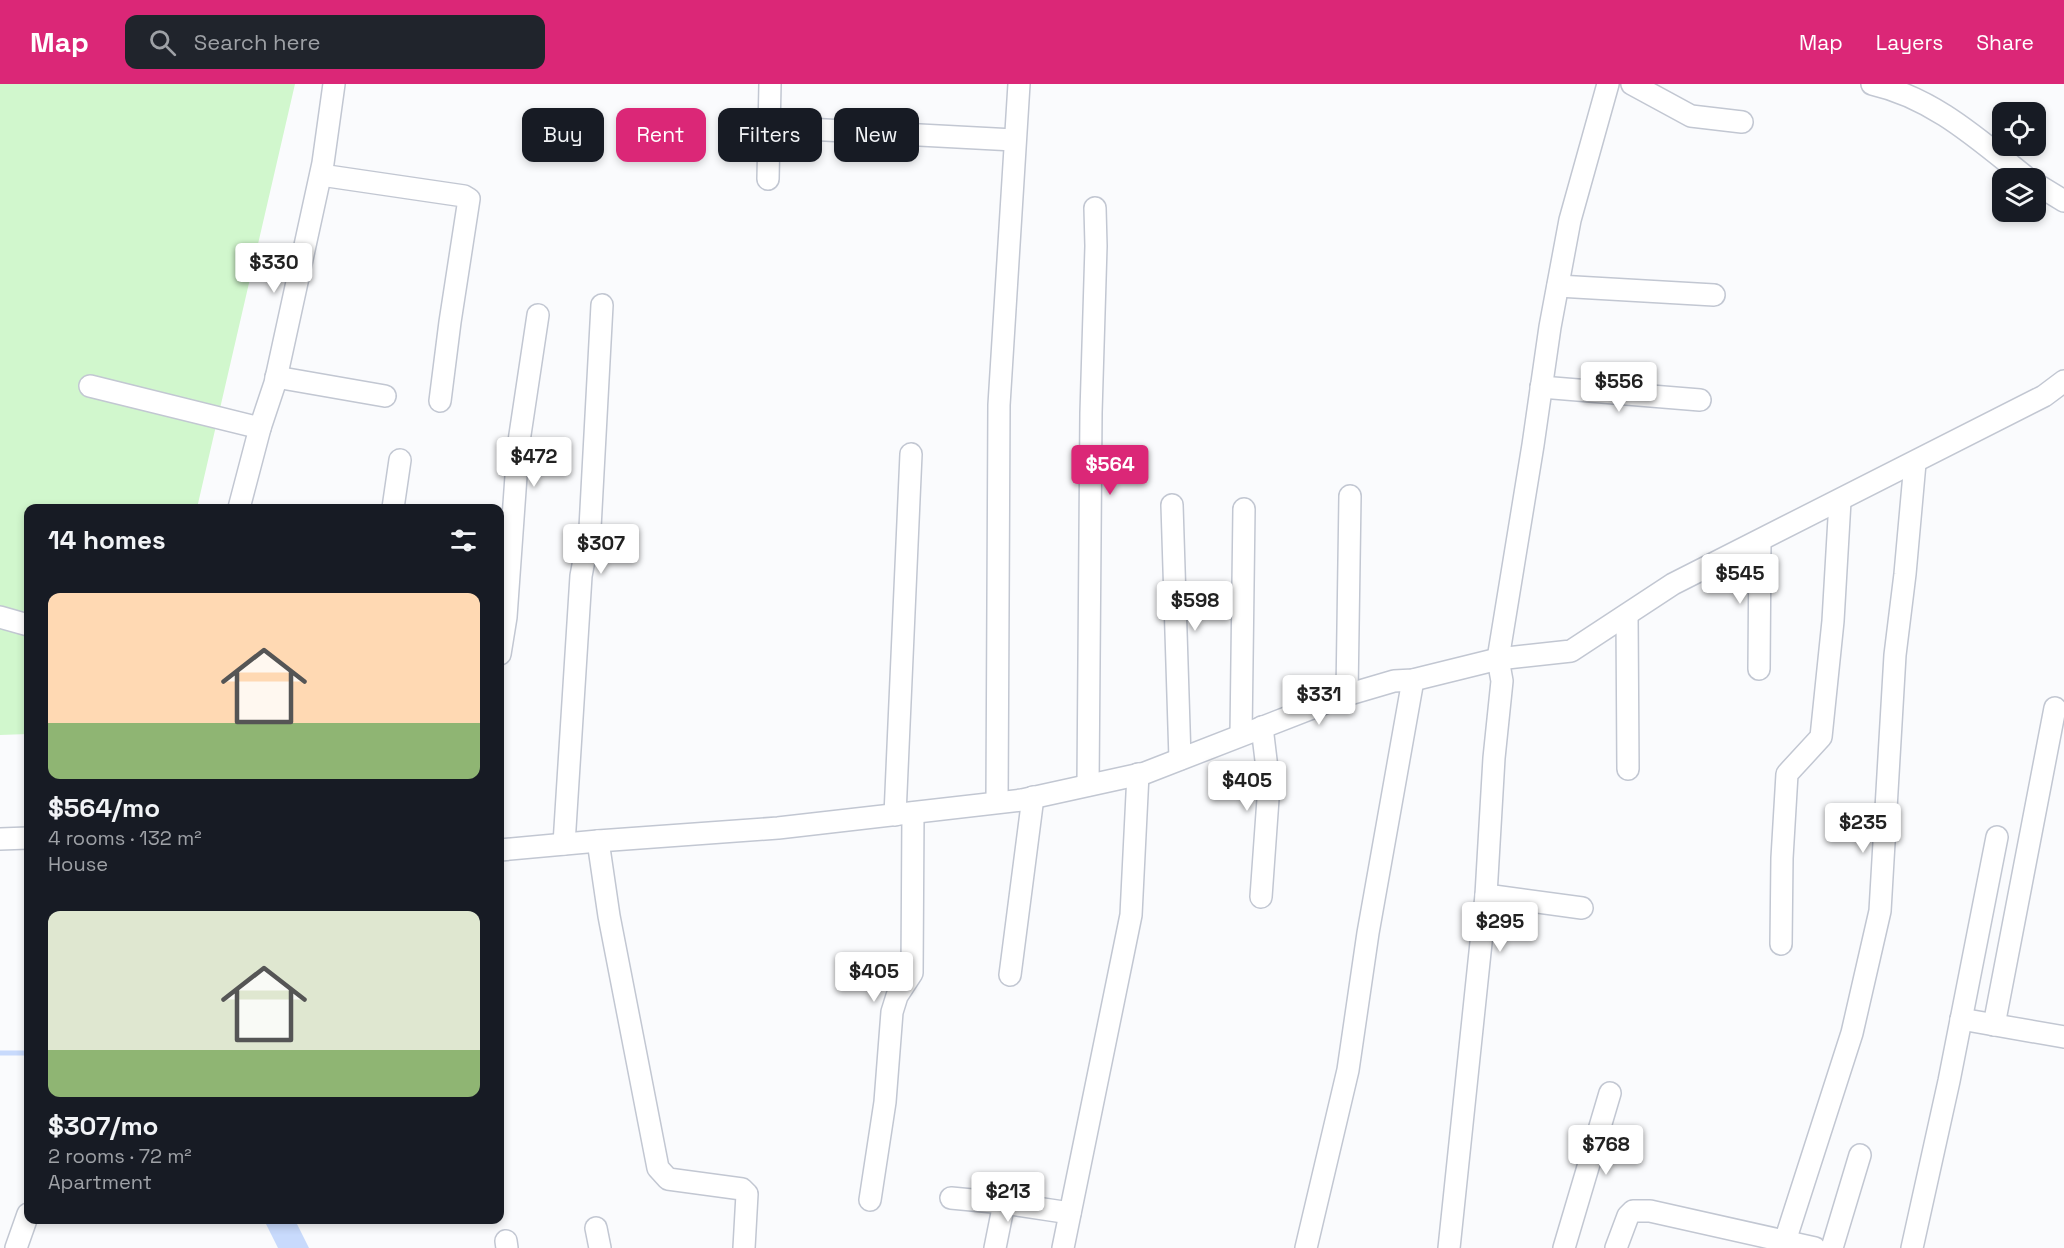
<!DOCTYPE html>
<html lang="en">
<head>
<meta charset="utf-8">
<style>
  :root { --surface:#171b24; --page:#20242c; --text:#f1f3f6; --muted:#9ea1a6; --accent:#db2777 }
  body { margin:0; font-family:"Space Grotesk",sans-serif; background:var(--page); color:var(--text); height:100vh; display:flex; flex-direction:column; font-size:22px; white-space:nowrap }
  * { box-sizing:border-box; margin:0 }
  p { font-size:20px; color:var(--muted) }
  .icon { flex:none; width:33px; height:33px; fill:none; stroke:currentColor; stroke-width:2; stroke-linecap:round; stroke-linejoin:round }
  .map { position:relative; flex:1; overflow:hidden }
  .side { position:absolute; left:24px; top:420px; width:480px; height:720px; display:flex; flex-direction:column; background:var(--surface); border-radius:12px; box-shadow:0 3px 9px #0003 }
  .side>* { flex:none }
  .top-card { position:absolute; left:522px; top:24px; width:570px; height:54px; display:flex; gap:12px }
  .fabs { position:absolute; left:1992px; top:18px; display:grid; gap:12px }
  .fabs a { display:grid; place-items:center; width:54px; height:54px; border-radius:12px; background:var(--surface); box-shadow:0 3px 9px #0003; font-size:30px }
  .price { position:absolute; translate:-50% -51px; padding:0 14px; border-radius:6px; background:#fff; color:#222; font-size:20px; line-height:39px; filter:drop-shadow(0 2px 3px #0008) }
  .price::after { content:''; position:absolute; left:50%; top:36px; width:18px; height:14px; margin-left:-9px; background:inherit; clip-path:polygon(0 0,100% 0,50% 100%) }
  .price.active { background:var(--accent); color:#fff }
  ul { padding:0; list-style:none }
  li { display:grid; align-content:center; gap:12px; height:318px; padding:0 24px }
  li span { display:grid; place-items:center; height:186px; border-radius:12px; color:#555 }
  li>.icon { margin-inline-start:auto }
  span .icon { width:108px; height:108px; fill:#fffc; stroke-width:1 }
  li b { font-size:26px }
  h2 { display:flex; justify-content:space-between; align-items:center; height:72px; padding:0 24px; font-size:26px }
  .chip { padding:0 21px; border-radius:12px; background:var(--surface); box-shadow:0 3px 9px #0003; font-size:21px; line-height:54px }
  .chip.active { background:var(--accent); color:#fff }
  header { display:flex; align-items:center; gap:36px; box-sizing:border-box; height:84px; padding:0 30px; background:var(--accent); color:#fff }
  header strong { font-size:28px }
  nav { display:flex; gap:33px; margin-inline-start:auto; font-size:21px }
  .search { width:420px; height:54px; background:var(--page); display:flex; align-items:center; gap:15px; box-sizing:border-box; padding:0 21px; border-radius:12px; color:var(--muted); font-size:22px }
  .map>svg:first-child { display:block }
  .green { fill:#d1f7cd }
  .water { fill:#c8dafc }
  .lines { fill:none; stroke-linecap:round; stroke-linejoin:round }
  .stream { stroke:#c8dafc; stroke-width:5 }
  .minor-casing { stroke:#c2c7d2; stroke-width:24 }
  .minor { stroke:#fff; stroke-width:21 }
</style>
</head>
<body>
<header>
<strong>Map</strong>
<div class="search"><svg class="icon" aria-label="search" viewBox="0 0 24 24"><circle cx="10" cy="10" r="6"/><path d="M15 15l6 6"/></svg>Search here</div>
<nav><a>Map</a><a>Layers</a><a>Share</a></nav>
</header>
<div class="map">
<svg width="2064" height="1164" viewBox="0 0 2064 1164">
  <rect width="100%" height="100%" fill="#fafbfd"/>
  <path class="green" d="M0,0H295L197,424H28V650L0,651Z"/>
  <path class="water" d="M264,1136H295L309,1164H278Z"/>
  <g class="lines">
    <path class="stream" d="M0,969H28"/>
    <defs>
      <g id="minor">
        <path d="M1632,0L1691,32L1742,38"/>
        <path d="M1872,0C1934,14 1979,56 2027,94"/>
        <path d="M769,43L1014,56"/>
        <path d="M321,91L464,112L469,115L450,238L440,317"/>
        <path d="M768,95L770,0"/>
        <path d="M2036,100L2064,117"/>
        <path d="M1558,202L1714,211"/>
        <path d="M276,293L385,312"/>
        <path d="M90,302L260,344"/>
        <path d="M1541,303L1700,316"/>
        <path d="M1172,421L1180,675"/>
        <path d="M239,424L260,344L275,299L323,79L334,0"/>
        <path d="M393,424L400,376"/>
        <path d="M1627,531L1628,685"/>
        <path d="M0,533L28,541"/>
        <path d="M500,570L506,533L518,364L538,231"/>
        <path d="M1759,585L1760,457"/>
        <path d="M1347,610L1350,412"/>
        <path d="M1241,651L1244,425"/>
        <path d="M1088,701L1091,329L1096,162L1095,124"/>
        <path d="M997,718L999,321L1019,0"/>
        <path d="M895,731L911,370"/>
        <path d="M0,755L28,754"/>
        <path d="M598,757L609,832L658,1084L668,1095L742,1105L747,1110L744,1164"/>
        <path d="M564,760L581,492L590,444L602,221"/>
        <path d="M500,766L598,757L778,744L1022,716L1145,689L1343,612L1394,597L1413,596L1498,575L1571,567L1673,500L2044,312L2064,297"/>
        <path d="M1486,811L1582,824"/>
        <path d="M1261,813L1269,701L1262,643"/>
        <path d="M1781,860L1782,774L1787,690L1821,653L1833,537L1840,417"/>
        <path d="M1010,891L1033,713"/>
        <path d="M1961,935L2064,953"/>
        <path d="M1994,941L2055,624"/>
        <path d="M951,1114L1004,1119L1070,1129"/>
        <path d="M870,1116L885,1018L892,928L897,912L912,889L913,729"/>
        <path d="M596,1144L600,1164"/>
        <path d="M506,1157L507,1164"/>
        <path d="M1785,1157L1852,949L1880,827L1895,571L1905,490L1915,379"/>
        <path d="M16,1164L28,1130"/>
        <path d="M995,1164L1004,1119"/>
        <path d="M1063,1164L1131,831L1138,690"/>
        <path d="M1306,1164L1348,986L1368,849L1413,596"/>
        <path d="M1449,1164L1486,811L1494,674L1502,597L1498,575L1533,361L1550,243L1570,136L1608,0"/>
        <path d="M1564,1164L1610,1009"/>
        <path d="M1616,1164L1628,1132L1633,1127H1650L1815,1164"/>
        <path d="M1832,1164L1860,1071"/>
        <path d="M1912,1164L1949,997L1997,753"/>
      </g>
    </defs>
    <use href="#minor" class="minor-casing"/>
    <use href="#minor" class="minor"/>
  </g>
</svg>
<div class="fabs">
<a><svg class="icon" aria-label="locate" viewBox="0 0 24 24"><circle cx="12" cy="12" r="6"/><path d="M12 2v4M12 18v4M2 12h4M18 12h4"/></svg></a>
<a><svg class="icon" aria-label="layers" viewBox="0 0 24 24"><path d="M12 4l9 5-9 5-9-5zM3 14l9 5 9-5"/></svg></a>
</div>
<b class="price" style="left:274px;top:210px">$330</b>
<b class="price" style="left:1619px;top:329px">$556</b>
<b class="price" style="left:534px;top:404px">$472</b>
<b class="price active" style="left:1110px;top:412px">$564</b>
<b class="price" style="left:601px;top:491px">$307</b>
<b class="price" style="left:1740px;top:521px">$545</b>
<b class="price" style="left:1195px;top:548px">$598</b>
<b class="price" style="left:1319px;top:642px">$331</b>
<b class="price" style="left:1247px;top:728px">$405</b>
<b class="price" style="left:1863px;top:770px">$235</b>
<b class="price" style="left:1500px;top:869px">$295</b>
<b class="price" style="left:874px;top:919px">$405</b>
<b class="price" style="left:1606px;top:1092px">$768</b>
<b class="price" style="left:1008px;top:1139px">$213</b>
<div class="top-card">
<a class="chip">Buy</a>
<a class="chip active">Rent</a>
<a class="chip">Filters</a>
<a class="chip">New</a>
</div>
<section class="side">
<h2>14 homes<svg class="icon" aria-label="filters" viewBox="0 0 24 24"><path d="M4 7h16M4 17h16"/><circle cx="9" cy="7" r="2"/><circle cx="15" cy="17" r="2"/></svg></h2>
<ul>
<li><span style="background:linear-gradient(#ffd9b3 70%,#8fb573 0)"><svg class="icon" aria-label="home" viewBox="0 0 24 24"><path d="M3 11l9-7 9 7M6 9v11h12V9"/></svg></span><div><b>$564/mo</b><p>4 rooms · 132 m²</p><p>House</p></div></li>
<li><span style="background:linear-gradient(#dfe7d0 75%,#8fb573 0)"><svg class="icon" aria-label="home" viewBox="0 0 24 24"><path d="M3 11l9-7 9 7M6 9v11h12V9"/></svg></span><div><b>$307/mo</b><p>2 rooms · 72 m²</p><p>Apartment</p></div></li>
</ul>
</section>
</div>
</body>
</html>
